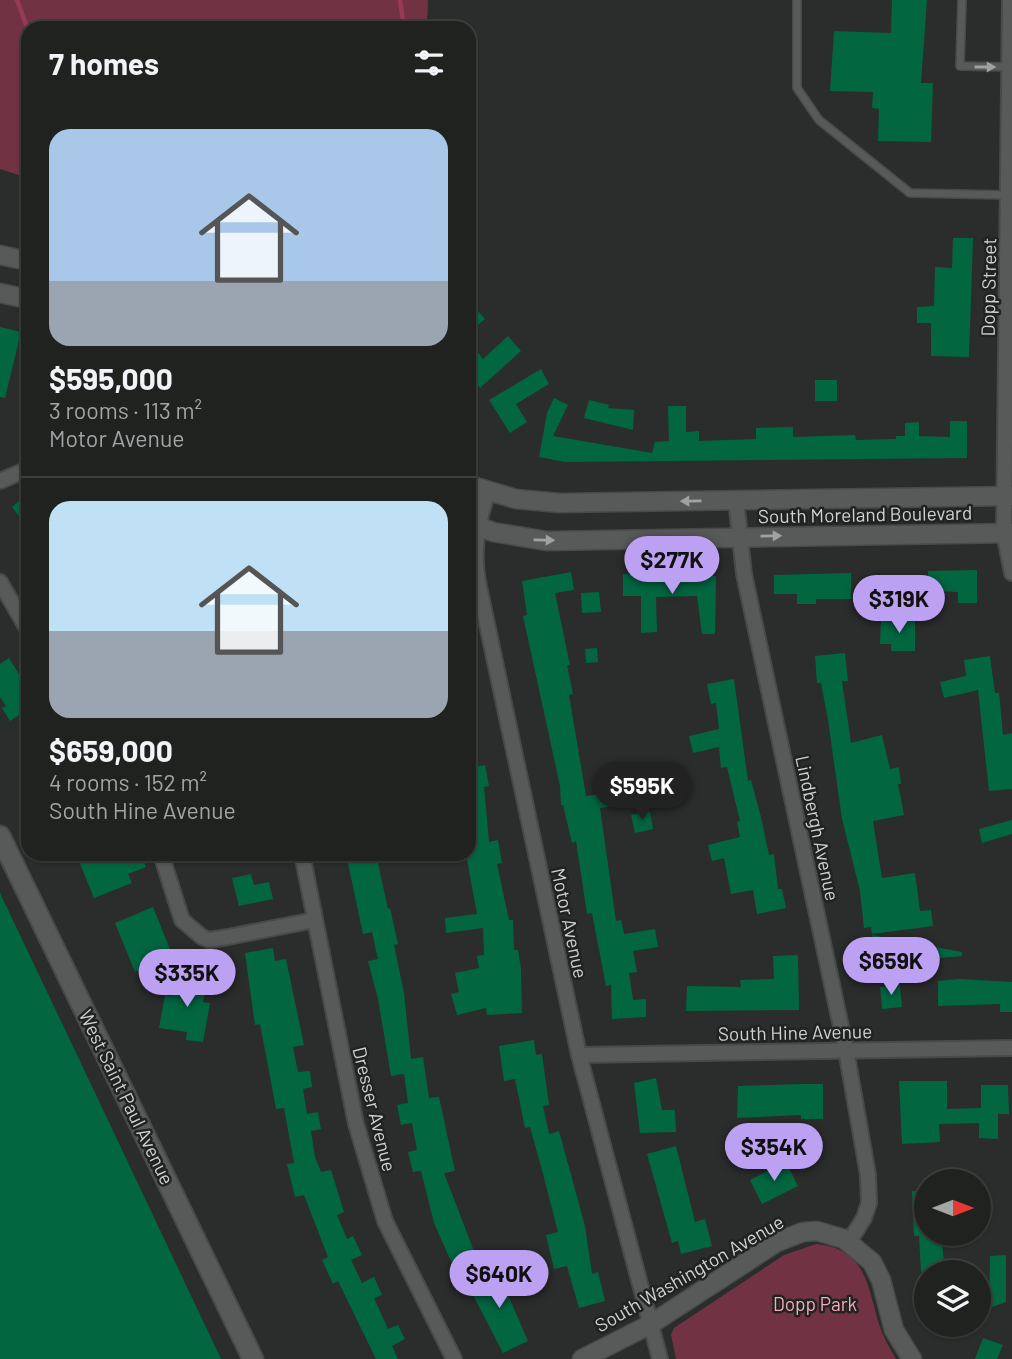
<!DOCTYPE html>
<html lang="en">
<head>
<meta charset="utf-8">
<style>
  :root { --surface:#202220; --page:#2d2f2d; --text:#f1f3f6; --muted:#a2a4a5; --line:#3d3f3e; --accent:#bca0f2 }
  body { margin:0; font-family:Barlow,sans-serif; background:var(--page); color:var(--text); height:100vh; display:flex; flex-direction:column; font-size:26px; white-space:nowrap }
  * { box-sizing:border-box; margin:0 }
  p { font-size:23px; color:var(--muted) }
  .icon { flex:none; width:38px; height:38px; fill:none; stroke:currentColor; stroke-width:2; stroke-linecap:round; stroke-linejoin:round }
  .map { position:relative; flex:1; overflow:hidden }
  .panel { position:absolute; left:21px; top:21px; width:455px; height:840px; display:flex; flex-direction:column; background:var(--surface); border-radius:21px; box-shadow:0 2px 5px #0004,0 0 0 2px var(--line) }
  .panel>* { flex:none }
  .needle { width:46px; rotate:90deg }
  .fabs { position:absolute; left:914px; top:1169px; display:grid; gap:14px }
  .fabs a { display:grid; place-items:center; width:77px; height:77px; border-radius:50%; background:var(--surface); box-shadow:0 2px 5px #0004,0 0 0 2px var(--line); font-size:35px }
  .price { position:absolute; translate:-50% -60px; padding:0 16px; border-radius:24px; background:var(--accent); color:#111; font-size:23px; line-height:46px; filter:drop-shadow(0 2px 4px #0008) }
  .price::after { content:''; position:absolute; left:50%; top:42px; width:21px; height:16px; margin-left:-10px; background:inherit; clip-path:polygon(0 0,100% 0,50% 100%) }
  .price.selected { background:#222; color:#fff }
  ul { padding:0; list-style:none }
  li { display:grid; align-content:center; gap:14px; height:371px; padding:0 28px }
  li+li { border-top:2px solid var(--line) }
  li span { display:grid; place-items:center; height:217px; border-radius:21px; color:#555 }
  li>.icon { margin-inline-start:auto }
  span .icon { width:126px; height:126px; fill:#fffc; stroke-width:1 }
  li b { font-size:30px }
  h2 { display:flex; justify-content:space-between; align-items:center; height:84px; padding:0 28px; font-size:30px }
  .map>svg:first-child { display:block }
  .green { fill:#713244 }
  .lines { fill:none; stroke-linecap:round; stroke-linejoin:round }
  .stream { stroke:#983a57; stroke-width:4.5 }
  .building { fill:#026741 }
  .service-casing { stroke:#484a49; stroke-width:10 }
  .minor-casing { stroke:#484a49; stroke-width:18 }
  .tertiary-casing { stroke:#484a49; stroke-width:21 }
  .secondary-casing { stroke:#484a49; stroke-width:23 }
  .service { stroke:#585a59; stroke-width:7 }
  .minor { stroke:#585a59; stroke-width:14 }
  .tertiary { stroke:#585a59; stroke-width:18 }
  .secondary { stroke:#585a59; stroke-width:19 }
  .oneway { fill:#a0a2a1 }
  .labels { text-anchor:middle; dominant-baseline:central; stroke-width:5; stroke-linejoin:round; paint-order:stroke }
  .street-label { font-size:19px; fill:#d0d2d1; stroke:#202321 }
  .park-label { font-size:19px; fill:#f8aabb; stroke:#202321 }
</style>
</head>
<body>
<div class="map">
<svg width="1012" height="1359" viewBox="0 0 1012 1359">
  <rect width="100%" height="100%" fill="#2a2d2b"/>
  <g class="green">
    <path d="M0,0H428L427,28H28V178L0,169Z"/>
    <path d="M816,1244C866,1249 867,1284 879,1324C883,1337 890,1348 896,1359H676L671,1335L674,1328L784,1255Z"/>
  </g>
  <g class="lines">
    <g class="stream">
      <path d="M17,0L28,30"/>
      <path d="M400,0L404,28"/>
    </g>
  </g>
  <g class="building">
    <path d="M892,0H927L921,83H933L931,142L878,141L879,109L872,108L873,92L830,91L834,31L891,33Z"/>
    <path d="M953,238H973L969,357L931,356V323H917V307L934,306L935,267L952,268Z"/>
    <path d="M469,301L485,319L469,333Z"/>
    <path d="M0,327L21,332L5,398L0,397Z"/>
    <path d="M508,336L521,351L480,388L469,372V341L483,359Z"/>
    <path d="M541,369L549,384L516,404L527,422L510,433L489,400Z"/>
    <rect x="815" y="380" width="22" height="21"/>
    <path d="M554,398L568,405L553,436L652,453L655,442L669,441L668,406H686V432L699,431V441L756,439V428L793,427V437L855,435L856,440L896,439V436H905V423L919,422V436L950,437V421H967V458L565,462L539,457L547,413Z"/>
    <path d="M589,400L609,405L608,408L634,410L633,430L584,418Z"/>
    <path d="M28,494V528L12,507Z"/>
    <path d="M977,570V603H958V592L928,591V571Z"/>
    <path d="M571,572L574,590L555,593L570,665H567L573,694L569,695L586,796L616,792L618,806L600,808L616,921L621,920L624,934L655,929L658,947L633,951L637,972L629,973L633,1000L646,999V1017L612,1019L611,985L606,986L592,913L587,914L576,841L572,843L563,805H561L560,786L523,616L527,615L522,581Z"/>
    <path d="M851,573V599H816V604H797V594H774V575Z"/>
    <path d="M623,574L716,576L715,634H702L697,596L656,597L657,632L641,633V596H623Z"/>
    <path d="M599,592L601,612L582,613L581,593Z"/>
    <path d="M881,620H915V651H891V644H880Z"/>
    <path d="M597,648L598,662L586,663L585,649Z"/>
    <path d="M845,653L848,681H842L851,743L882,735L890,769L899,767L901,784H898L904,815L873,821L882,878L915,873L920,911L931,910L933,926L872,934L871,927L864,928L860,891L842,819L828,720L821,683H817L815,656Z"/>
    <path d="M990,656L995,693H999L1003,735L1012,733V789L989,791L978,690L944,698L940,682L966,676L964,660Z"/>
    <path d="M9,658L22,679L28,675V709L10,721L2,708L6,706L0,697V664Z"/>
    <path d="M734,679L748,781L751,780L761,817L769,855L774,854L778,889H782L786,908L757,914L753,890L731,894L724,858L712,861L708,845L740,837L737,822L740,821L727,767L721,768L719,747L693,753L689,736L719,729L716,703L711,704L707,684Z"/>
    <path d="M485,765L489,786L484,787L489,842L498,840L502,863L497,864L509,920H513L514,950H518L521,969L522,1013L487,1015L486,1008L457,1015L451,994L459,992L455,973L479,968L477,956L484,955L483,928L446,933L445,918L477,914L466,854H469V768Z"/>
    <path d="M650,811L653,829L635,833L631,815Z"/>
    <path d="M1012,820V834L982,843L979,829Z"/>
    <path d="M76,854H141L146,867L128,874L132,883L94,898Z"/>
    <path d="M346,854H376L388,909L390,908L398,944L394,945L404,993L411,1059L423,1057L429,1098L439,1097L455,1171L444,1173L477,1259L454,1268L434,1223L421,1171L413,1172L408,1152L417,1150L412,1123L401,1125L397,1105L408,1103L404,1074L391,1076L378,999L368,961L378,959L372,932L363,934Z"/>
    <path d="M251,874L254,885L269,882L273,899L239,906L232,878Z"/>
    <path d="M0,893L88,1078L221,1359H0Z"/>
    <path d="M153,907L173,957L135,972L115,923Z"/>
    <path d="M872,935L962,952V956L875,964Z"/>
    <path d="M273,948L275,961L286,959L304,1045L293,1047L298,1072L310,1071L312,1087L303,1089L307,1114L318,1112L321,1129L311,1131L315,1157L321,1172L331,1170L344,1212L337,1215L347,1239L353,1236L362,1255L351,1260L362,1283L374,1277L382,1295L374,1298L388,1329L398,1325L405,1339L392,1346L398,1359H376L338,1281L333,1284L322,1260L328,1257L304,1195L295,1197L287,1164L294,1163L284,1108L276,1109L260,1024L255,1025L245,953Z"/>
    <path d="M798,955L799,1010L686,1011L687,986L741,987L740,980L774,979L773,956Z"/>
    <path d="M176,976L207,981L203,1002L210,1003L203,1042L186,1040L187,1032L159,1028L165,995L172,996Z"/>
    <path d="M959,979L1012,982V1012H1000V1004L938,1006V981Z"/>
    <path d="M900,985L902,1007L882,1009L880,987Z"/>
    <path d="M534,1040L536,1055L542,1054L549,1105L543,1106L549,1134L559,1131L585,1226L592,1274L598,1272L605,1301L579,1308L567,1266L554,1269L546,1235L558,1232L543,1174L530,1127L525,1128L515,1079L504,1081L499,1046Z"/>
    <path d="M656,1078L662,1110H675L676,1132L640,1133L634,1083Z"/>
    <path d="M899,1081H947V1109L981,1108V1085H1008L1009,1114H998V1139L979,1138V1123L939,1124L940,1142L902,1144Z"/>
    <path d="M801,1084H823V1119H801V1115L737,1118L738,1086Z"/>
    <path d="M676,1146L695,1222L705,1219L712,1246L681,1254L678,1241L672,1243L647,1154Z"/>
    <path d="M786,1162L798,1186L762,1204L750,1180Z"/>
    <path d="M912,1191H926V1234H941L945,1272H921L919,1236H914Z"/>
    <path d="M1006,1255V1302L989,1308L990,1256Z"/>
    <path d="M495,1265L528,1341L503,1353L472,1293L483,1288L476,1274Z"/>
    <path d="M983,1338L1003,1345L997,1359H975Z"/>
  </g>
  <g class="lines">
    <defs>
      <g id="service">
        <path d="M797,0V88L819,120L910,193L1007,195"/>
        <path d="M962,0L960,66L1010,67"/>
      </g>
      <g id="minor">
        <path d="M1010,0L1004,533L1012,573"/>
        <path d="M0,481L28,469"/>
        <path d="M488,491C478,522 472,549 478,582L579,1055L660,1359"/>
        <path d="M736,500L744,574L846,1050L868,1175L869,1203L864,1218L849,1242"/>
        <path d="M0,582L28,630"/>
        <path d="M161,854L182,920L202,937L209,940L228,937L315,920"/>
        <path d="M302,854L356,1124L385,1221L454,1359"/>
        <path d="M579,1055L1012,1048"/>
      </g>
      <g id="tertiary">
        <path d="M0,255L28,261"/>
        <path d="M0,293L28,299"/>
        <path d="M469,485L516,499L560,503L1012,496"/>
        <path d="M469,523L493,532L547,541L1012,533"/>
        <path d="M582,1359L651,1324L777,1242L803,1232L817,1231L844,1239L872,1262L881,1280L894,1330L912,1359"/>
      </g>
      <path id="secondary" d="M0,836L253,1359"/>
    </defs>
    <use href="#service" class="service-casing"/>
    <use href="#minor" class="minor-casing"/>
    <use href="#tertiary" class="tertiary-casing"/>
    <use href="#secondary" class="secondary-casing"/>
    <use href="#service" class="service"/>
    <use href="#minor" class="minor"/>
    <use href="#tertiary" class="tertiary"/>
    <use href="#secondary" class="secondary"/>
  </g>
  <defs><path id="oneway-solid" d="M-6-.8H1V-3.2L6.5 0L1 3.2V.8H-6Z" transform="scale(1.75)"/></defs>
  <g class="oneway">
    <use href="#oneway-solid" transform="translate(985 67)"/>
    <use href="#oneway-solid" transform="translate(691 501) rotate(179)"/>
    <use href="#oneway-solid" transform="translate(771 536) rotate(-1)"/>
    <use href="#oneway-solid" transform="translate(544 540) rotate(1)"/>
  </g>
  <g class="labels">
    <g class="street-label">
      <text transform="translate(988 287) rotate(-89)">Dopp Street</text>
      <text transform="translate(865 514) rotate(-1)">South Moreland Boulevard</text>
      <text transform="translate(818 828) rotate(78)">Lindbergh Avenue</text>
      <text transform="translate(570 923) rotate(78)">Motor Avenue</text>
      <text transform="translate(795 1032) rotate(-1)">South Hine Avenue</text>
      <text transform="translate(127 1097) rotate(64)">West Saint Paul Avenue</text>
      <text transform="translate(375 1109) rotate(76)">Dresser Avenue</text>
      <text transform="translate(689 1273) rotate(-30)">South Washington Avenue</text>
    </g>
    <g class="park-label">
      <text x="815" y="1303">Dopp Park</text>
    </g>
  </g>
</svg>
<div class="fabs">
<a><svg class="needle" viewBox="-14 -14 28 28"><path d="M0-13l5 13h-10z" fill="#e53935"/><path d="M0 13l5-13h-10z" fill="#a2a4a5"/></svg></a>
<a><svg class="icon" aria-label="layers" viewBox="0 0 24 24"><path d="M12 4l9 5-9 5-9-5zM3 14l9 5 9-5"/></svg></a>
</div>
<b class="price" style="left:672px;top:596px">$277K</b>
<b class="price" style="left:899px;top:635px">$319K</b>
<b class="price selected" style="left:642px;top:822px">$595K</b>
<b class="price" style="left:891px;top:997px">$659K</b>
<b class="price" style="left:187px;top:1009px">$335K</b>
<b class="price" style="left:774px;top:1183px">$354K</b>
<b class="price" style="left:499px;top:1310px">$640K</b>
<section class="panel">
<h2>7 homes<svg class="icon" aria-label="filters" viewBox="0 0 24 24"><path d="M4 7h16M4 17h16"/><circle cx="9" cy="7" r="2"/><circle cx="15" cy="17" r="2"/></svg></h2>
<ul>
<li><span style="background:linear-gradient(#a9c7e8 70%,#9aa5b1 0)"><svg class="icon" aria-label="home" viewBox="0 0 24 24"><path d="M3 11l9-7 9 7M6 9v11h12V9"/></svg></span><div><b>$595,000</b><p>3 rooms · 113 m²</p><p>Motor Avenue</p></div></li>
<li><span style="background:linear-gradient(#bfe0f5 60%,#9aa5b1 0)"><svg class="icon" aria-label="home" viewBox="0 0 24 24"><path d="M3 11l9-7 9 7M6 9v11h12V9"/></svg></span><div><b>$659,000</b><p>4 rooms · 152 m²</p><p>South Hine Avenue</p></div></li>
</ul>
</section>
</div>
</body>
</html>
